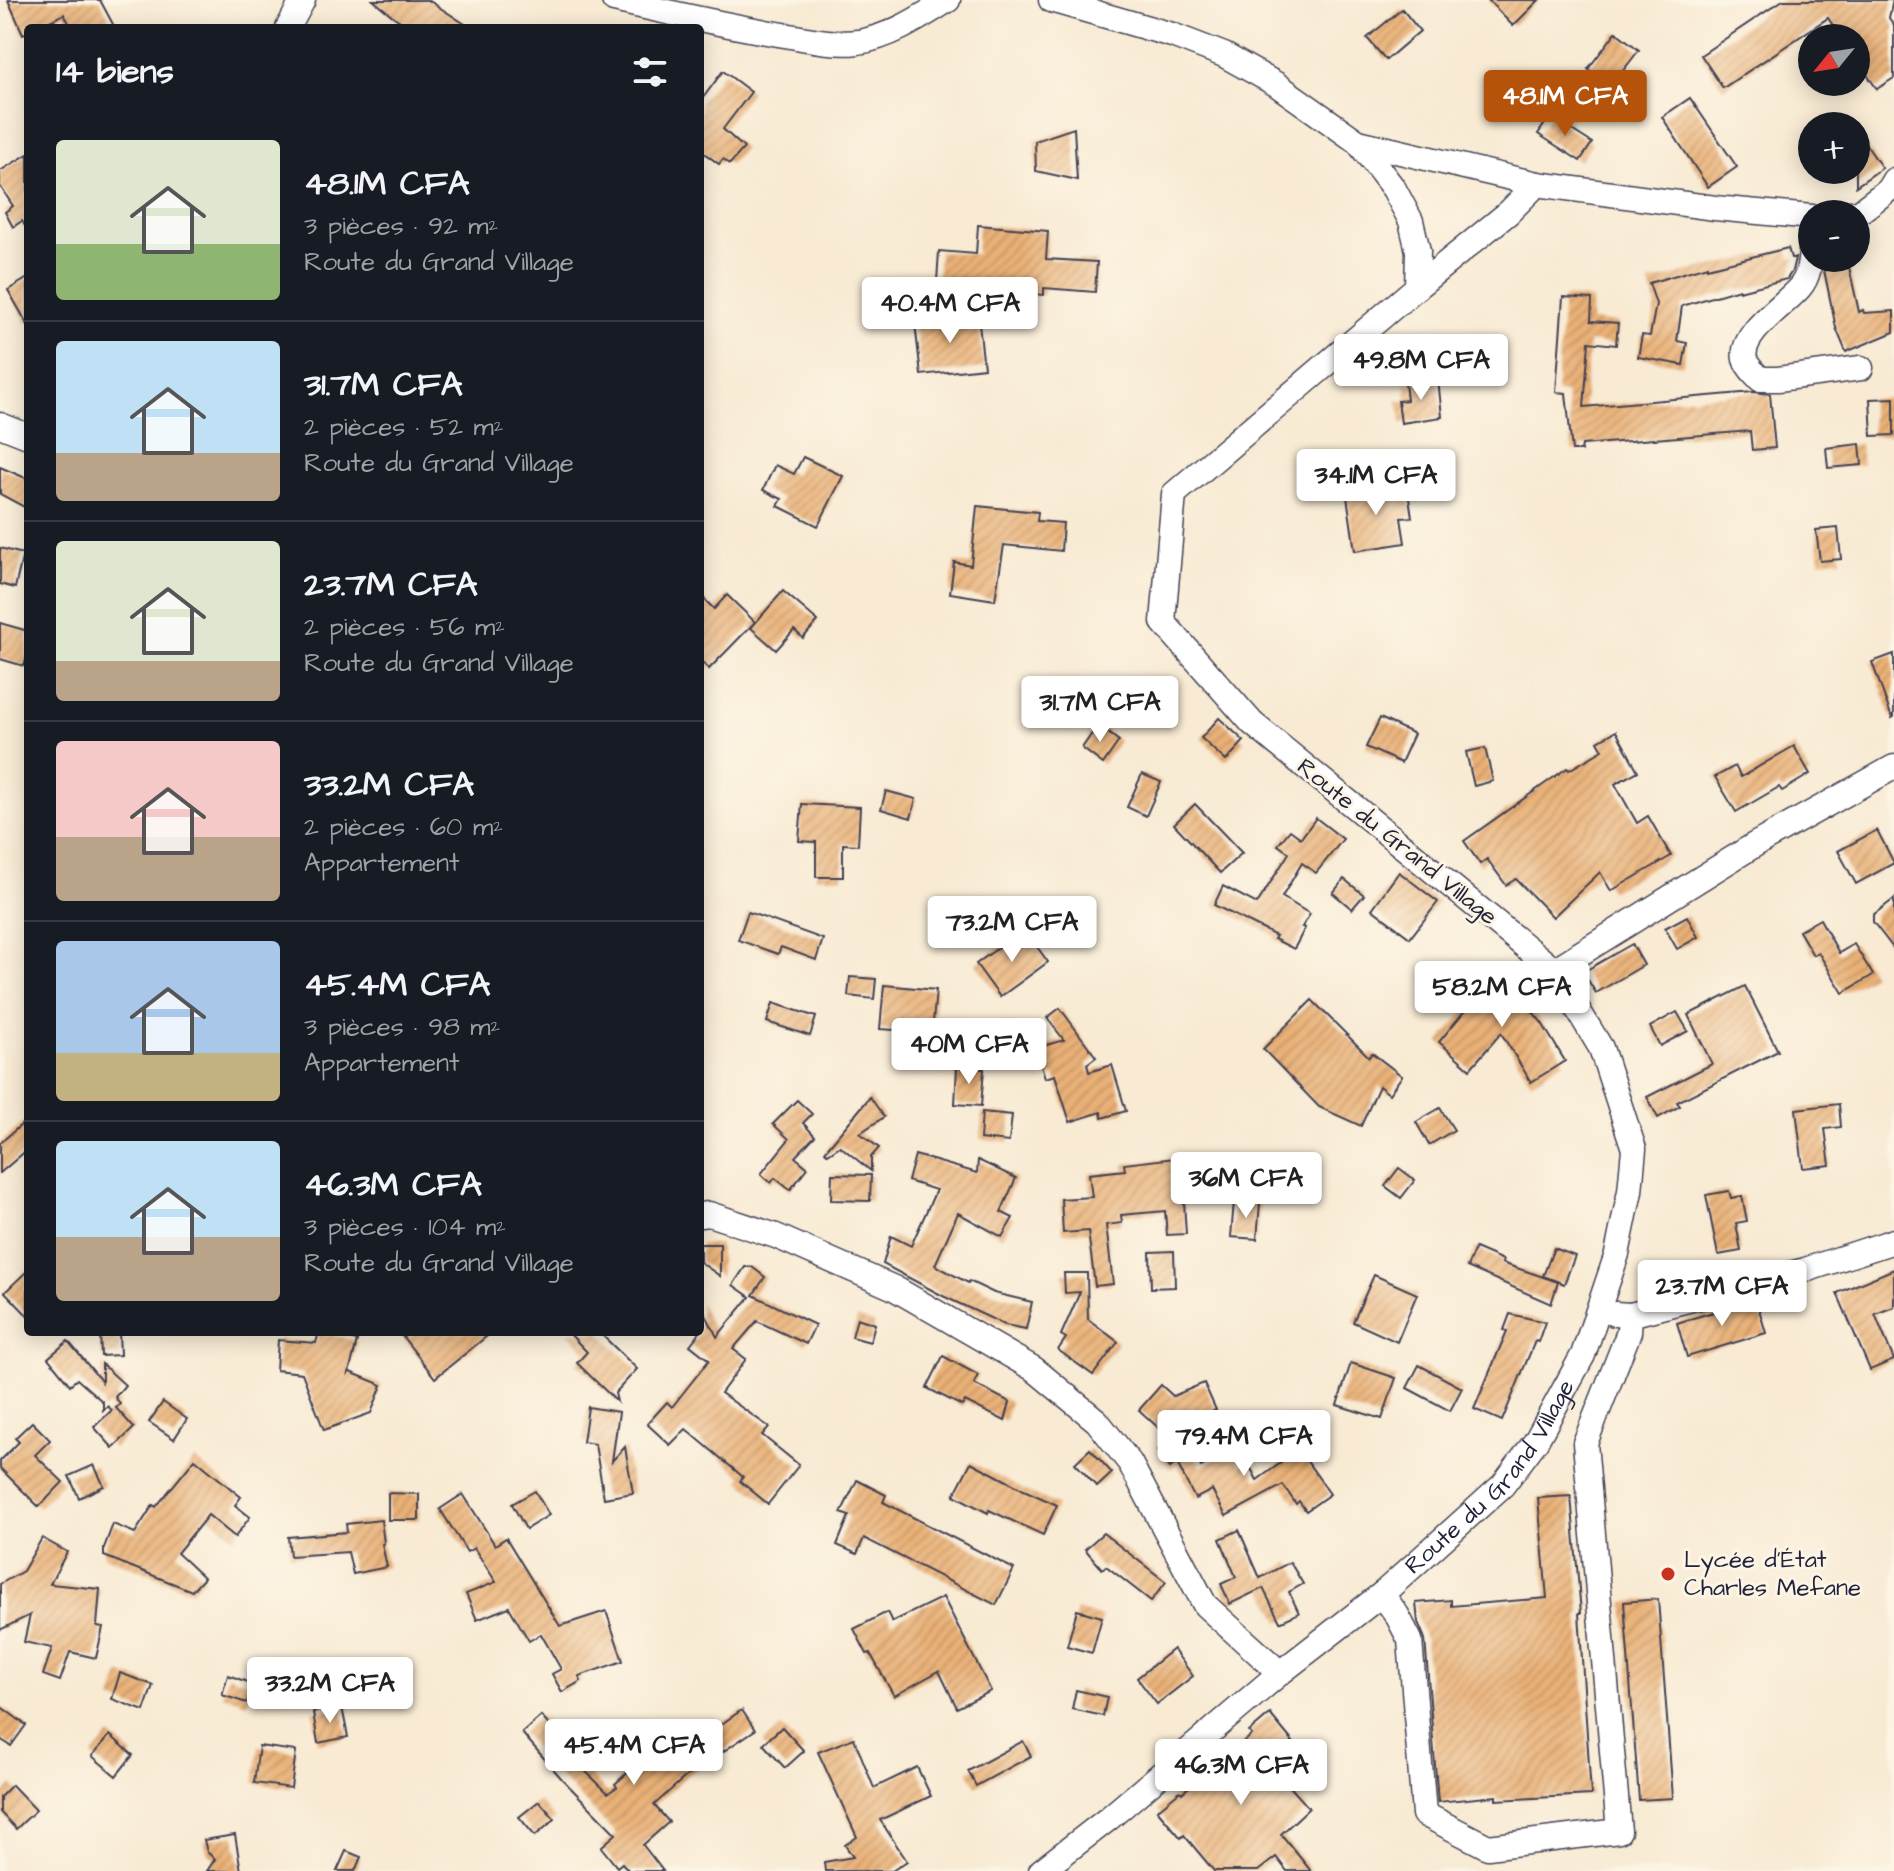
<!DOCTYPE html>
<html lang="fr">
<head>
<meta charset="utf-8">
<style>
  :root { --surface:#171b24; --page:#242831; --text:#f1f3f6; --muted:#9ea1a6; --line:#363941; --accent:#b45309 }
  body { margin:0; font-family:"Architects Daughter",sans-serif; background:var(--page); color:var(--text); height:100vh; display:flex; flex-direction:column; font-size:30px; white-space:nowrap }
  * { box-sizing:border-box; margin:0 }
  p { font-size:26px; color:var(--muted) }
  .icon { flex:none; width:44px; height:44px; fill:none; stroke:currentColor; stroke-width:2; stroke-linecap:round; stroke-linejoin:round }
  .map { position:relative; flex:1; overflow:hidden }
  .sheet { position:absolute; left:24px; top:24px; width:680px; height:1312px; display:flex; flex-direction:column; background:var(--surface); border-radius:8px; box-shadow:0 4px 20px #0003 }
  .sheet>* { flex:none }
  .needle { width:52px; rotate:240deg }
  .controls { position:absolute; left:1798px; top:24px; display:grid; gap:16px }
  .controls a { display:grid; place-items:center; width:72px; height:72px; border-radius:50%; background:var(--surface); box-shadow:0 4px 20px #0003; font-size:40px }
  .price { position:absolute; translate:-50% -68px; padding:0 18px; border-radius:8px; background:#fff; color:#222; font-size:26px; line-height:52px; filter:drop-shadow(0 2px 4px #0008) }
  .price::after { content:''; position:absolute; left:50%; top:48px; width:24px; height:18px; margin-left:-12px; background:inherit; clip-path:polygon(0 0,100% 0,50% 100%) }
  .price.current { background:var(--accent); color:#fff }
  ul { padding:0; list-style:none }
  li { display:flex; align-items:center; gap:24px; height:200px; padding:0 32px }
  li+li { border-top:2px solid var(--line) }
  li span { display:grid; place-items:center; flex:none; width:224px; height:160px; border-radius:8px; color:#555 }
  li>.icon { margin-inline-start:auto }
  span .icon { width:96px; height:96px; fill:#fffc; stroke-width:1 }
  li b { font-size:34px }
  h2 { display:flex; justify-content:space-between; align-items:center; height:96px; padding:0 32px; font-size:34px }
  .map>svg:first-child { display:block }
  .building { fill:url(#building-hatch) }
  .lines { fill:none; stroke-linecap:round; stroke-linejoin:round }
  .minor-casing { stroke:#424052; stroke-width:27 }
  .minor { stroke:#fff; stroke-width:24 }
  .poi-dot { fill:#c8321e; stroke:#fcf5e5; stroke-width:3 }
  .labels { text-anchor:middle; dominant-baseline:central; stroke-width:6; stroke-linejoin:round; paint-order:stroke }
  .street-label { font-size:24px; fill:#22223b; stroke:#fcf5e5 }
  .poi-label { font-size:24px; fill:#22223b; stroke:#fcf5e5; text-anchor:start }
</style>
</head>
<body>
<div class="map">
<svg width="1894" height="1871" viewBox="0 0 1894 1871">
  <defs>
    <pattern id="building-hatch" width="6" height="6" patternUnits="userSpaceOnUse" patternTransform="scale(2)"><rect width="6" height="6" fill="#e9b076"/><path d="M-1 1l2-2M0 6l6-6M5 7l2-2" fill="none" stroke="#c89767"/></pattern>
  </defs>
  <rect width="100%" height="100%" fill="#fcf5e5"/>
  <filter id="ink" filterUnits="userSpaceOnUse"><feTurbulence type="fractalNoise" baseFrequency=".0125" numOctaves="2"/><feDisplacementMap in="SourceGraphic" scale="16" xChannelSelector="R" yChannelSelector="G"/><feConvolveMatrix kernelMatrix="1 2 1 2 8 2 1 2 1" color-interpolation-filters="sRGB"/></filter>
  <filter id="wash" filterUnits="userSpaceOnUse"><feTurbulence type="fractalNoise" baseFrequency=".006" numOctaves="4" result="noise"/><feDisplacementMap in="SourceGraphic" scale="32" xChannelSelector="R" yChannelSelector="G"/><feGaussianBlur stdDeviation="1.8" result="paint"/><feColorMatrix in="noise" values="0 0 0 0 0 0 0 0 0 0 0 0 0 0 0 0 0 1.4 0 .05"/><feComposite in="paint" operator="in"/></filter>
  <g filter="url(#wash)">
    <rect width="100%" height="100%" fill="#f8ead3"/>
    <g id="blocks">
      <g class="building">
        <path d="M8,0H100L115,28H72L64,14L36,28H28V32L23,34Z"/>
        <path d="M373,0H428L471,28H411L394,17Z"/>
        <path d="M1488,0H1539L1513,26Z"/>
        <path d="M1783,0H1893L1889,18L1894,25V78L1877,89L1856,59V38H1841L1828,18L1723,88L1701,55Z"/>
        <path d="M1402,9L1420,31L1386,60L1367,38Z"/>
        <path d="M1616,32L1639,50L1611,86L1588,69Z"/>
        <path d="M723,71L751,92L723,129L744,148L730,164L723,159L719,164L700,150V102Z"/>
        <path d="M1690,98L1737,167L1708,187L1662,117Z"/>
        <path d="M1550,116L1592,143L1580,161L1538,134Z"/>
        <path d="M1074,128L1077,180L1036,171L1035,141Z"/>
        <path d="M1856,130L1882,168L1856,186Z"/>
        <path d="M28,154V231L22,221L13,227L5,212L13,206L0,186V171Z"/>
        <path d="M978,225L1048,231L1046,259L1097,262L1095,292L1044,288V295L974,290V283L937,281L939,251L976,254Z"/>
        <path d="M1788,248L1791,258H1795L1792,271L1787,279L1739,291V289L1682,306L1677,341L1687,343L1683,365L1638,357L1642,335L1650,336L1656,304L1649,283L1707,266V268Z"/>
        <path d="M1825,258H1847L1859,312L1863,310L1864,313L1894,311V332L1846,352L1836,328L1824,270Z"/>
        <path d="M28,278V325L8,290Z"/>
        <path d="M1563,297L1592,299L1591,321L1618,323L1616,345L1589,342L1584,407L1753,392L1770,394L1775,448L1752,450L1750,431L1582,445L1581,451H1572L1566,393L1556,392Z"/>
        <path d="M978,315L984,368L921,375L915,323Z"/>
        <path d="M1438,379L1442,417L1401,423L1398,401L1407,400L1405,383Z"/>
        <path d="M1894,398V435L1872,436L1870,399Z"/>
        <path d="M1860,444L1862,465L1828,468L1826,448Z"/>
        <path d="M803,457L843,476L818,526L778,506L782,499L763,490L775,465L794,474Z"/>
        <path d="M0,467L28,479V509L0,494Z"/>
        <path d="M1368,479L1371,498L1408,492L1412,517L1401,518L1405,543L1355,551L1345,483Z"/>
        <path d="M977,506L1038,512L1037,521L1063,523L1061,551L1004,545L995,600L950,593L954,562L971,565Z"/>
        <path d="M1838,528L1841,559L1820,561L1816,530Z"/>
        <path d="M0,548L23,554L15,588L0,584Z"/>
        <path d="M783,591L818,621L803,638L794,630L776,650L751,628Z"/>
        <path d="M700,595L714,609L727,595L755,622L709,669L700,661Z"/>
        <path d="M0,623L28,631V653L24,666L0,659Z"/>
        <path d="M1894,654V717L1892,718L1872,662Z"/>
        <path d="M1219,718L1244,741L1226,761L1201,738Z"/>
        <path d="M1380,718L1414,734L1401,763L1366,747Z"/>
        <path d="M1098,725L1119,741L1103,764L1082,748Z"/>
        <path d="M1616,731L1638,771L1615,784L1637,823L1648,816L1671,856L1611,891L1600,872L1553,917L1516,879L1506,885L1487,859L1480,864L1464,841L1567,768L1569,770L1603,750L1598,741Z"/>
        <path d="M1794,746L1810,774L1782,791L1779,787L1736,812L1715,777L1735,766L1741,777Z"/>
        <path d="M1485,748L1493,781L1474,786L1466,752Z"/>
        <path d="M1142,774L1161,782L1146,816L1127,807Z"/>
        <path d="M886,791L916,799L911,818L881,809Z"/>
        <path d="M802,804L860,807L858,845L843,844V877H816V842L799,841Z"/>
        <path d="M1195,804L1242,853L1220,873L1174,824Z"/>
        <path d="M1316,818L1343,839L1316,873L1302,863L1282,897L1310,914L1302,927L1305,928L1294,949L1274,939L1276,936L1214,905L1223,886L1257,904L1289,853L1278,845L1290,830L1301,838Z"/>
        <path d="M1877,830L1894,863L1856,884L1838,851Z"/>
        <path d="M1399,872L1438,902L1410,938L1372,909Z"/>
        <path d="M1344,879L1364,895L1352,909L1333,893Z"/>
        <path d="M1894,899V949L1873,922V915Z"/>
        <path d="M748,912L823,939L816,960L781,947L778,954L738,940Z"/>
        <path d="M1687,916L1698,937L1677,949L1665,928Z"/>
        <path d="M1820,919L1839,953L1854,944L1873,975L1843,993L1818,952L1813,955L1799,931Z"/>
        <path d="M1027,933L1048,962L1000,997L976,964L1010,939L1014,944Z"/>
        <path d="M1632,944L1644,965L1596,993L1583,972Z"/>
        <path d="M1499,970L1542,1023L1565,1061L1531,1082L1501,1033L1470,1069L1439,1042L1472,1002L1467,996Z"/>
        <path d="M850,977L876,979L874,999L848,996Z"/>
        <path d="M884,985L936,990L931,1043H936L934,1062L901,1058L916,1041L909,1035L910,1032L905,1031L898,1025L894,1030L880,1029Z"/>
        <path d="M1745,986L1778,1051L1677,1102L1680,1106L1658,1118L1647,1097L1712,1064L1688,1015Z"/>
        <path d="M1312,1000L1369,1057L1372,1053L1402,1076L1389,1094L1379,1086L1361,1126L1319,1107L1263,1049Z"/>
        <path d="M773,1003L816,1017L810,1036L767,1022Z"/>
        <path d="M1060,1008L1096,1057L1087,1064L1089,1072L1112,1065L1126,1111L1102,1118L1101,1112L1070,1122L1055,1075L1045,1078L1036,1048L1064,1040L1047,1018Z"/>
        <path d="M1677,1012L1688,1031L1660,1046L1650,1027Z"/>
        <path d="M957,1067L984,1069L981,1106L955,1104Z"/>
        <path d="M870,1097L884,1117L860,1133L879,1148L871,1157V1171L840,1146L828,1154L825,1151Z"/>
        <path d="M797,1100L812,1114L803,1123L815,1136L795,1157L808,1168L790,1190L775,1178L771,1183L761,1174L789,1139L773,1124Z"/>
        <path d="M1839,1104L1841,1127L1825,1129L1830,1165L1803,1168L1796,1109Z"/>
        <path d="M1440,1108L1454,1130L1429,1145L1416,1122Z"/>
        <path d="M982,1112L1012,1115L1009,1142L980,1139Z"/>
        <path d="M28,1119V1149L0,1173V1143Z"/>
        <path d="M915,1155L977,1173L978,1160L1016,1178L1001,1212L1013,1218L1002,1237L958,1213L935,1265L968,1283L969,1281L994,1293L1032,1302L1026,1329L1005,1325L943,1296L883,1264L891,1236L911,1246L936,1190L908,1181Z"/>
        <path d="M1183,1157L1187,1185L1183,1186L1186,1234L1167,1235L1165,1211L1121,1215L1122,1223L1106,1225L1113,1284L1095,1286L1088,1231L1063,1233L1061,1199L1092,1197L1089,1174L1125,1170L1124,1164Z"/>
        <path d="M1399,1168L1415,1180L1401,1198L1385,1186Z"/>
        <path d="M832,1174L871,1175L870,1201L831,1200Z"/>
        <path d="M1729,1191L1731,1198L1742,1196L1747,1221L1736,1223L1741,1251L1718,1255L1706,1195Z"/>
        <path d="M1234,1201L1260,1203L1257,1239L1231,1237Z"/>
        <path d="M700,1244H720V1276L700,1262Z"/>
        <path d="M1475,1248L1503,1260L1502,1263L1558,1282L1551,1304L1467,1267Z"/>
        <path d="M1554,1248L1575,1256L1564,1284L1543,1276Z"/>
        <path d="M1174,1251L1175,1287L1151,1288L1150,1252Z"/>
        <path d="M745,1267H752L765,1277L753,1295L815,1325L806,1344L757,1321L733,1349L746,1359L721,1393L769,1427L762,1435L799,1465L768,1504L740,1481L743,1477L686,1429L670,1445L647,1424L667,1402L672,1407L709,1360L690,1345L700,1332V1303L717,1337L750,1297L733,1285Z"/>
        <path d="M1894,1269V1307L1875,1314L1894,1360L1870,1370L1837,1293Z"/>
        <path d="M28,1270V1316L5,1292Z"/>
        <path d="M1064,1273H1087L1088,1319L1118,1342L1093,1375L1058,1350L1066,1338L1061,1335L1080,1292L1065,1293Z"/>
        <path d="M1374,1275L1417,1294L1397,1342L1353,1322Z"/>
        <path d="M1756,1299L1766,1333L1687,1357L1677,1323Z"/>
        <path d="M1510,1314L1545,1322L1538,1342L1535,1341L1502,1421L1474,1409L1507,1331L1504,1330Z"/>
        <path d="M857,1318L875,1324L870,1342L852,1337Z"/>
        <path d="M100,1332H119L120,1355L101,1356Z"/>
        <path d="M319,1332L357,1341L349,1373L350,1372L382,1385L371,1413L324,1430L302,1373L276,1370L278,1340L316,1343Z"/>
        <path d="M399,1332H492L435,1378Z"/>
        <path d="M568,1332H599L637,1369L615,1393L617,1402L577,1363L587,1352Z"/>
        <path d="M68,1341L102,1382V1364L125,1385L115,1397L120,1404L116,1408L134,1428L113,1448L94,1427L112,1410L107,1406L103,1410V1402L77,1379L70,1385L48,1358Z"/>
        <path d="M943,1356L978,1375L974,1384L1010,1402L1005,1421L965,1401L962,1406L927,1388Z"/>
        <path d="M1351,1363L1396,1378L1382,1419L1337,1405Z"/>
        <path d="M1419,1365L1462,1388L1450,1411L1407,1388Z"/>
        <path d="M1204,1383L1216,1410L1164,1433L1139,1410L1161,1385L1173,1396Z"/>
        <path d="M163,1402L187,1419L174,1439L149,1422Z"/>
        <path d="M588,1407L619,1412L612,1461L625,1447L633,1493L604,1498L595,1444L583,1442Z"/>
        <path d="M32,1422L50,1440L35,1455L63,1482L39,1507L0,1468V1461L19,1442L15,1438Z"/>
        <path d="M1181,1435L1201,1467L1232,1450L1240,1465L1247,1461L1257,1480L1299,1450L1330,1494L1306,1511L1299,1501L1296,1504L1283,1485L1226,1516L1212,1490L1195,1499L1177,1463L1170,1468L1158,1450Z"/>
        <path d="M1090,1449L1112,1473L1097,1487L1075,1463Z"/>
        <path d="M195,1459L241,1497L235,1505L250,1517L235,1537L208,1515L177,1553L204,1578L192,1591L104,1556V1548L113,1524L135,1533L153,1505L156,1507Z"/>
        <path d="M971,1462L1024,1490L1057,1505L1043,1535L989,1510L988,1513L954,1495Z"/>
        <path d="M94,1465L104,1486L79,1498L69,1476Z"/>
        <path d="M857,1480L886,1495L883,1502L1014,1569L996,1605L864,1538L857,1554L837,1545L849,1516L841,1513Z"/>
        <path d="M535,1491L549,1515L526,1529L512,1504Z"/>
        <path d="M388,1493L419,1494V1520H388Z"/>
        <path d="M463,1494L495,1545L506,1538L560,1626L606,1611L623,1661L579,1676L581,1681L562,1692L552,1674L561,1669L541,1634L529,1641L509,1607L477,1620L466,1594L496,1582L474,1548L467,1552L440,1509Z"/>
        <path d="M1571,1496L1581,1613H1579L1591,1795L1496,1800V1796L1438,1802L1425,1639L1418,1622L1416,1603L1451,1600V1606L1547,1598L1538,1498Z"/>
        <path d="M381,1520L384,1543L382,1544L387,1567L353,1574L348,1552L290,1556L288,1537L347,1532L346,1524Z"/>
        <path d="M1239,1530L1260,1578L1290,1562L1303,1584L1289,1592L1299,1613L1280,1622L1263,1588L1230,1604L1221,1584L1236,1577L1220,1539Z"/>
        <path d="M1103,1533L1166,1582L1151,1601L1106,1566L1102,1569L1085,1549Z"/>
        <path d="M42,1538L67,1552L50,1584L100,1589L97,1626L103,1627L96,1658L70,1652L60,1681L43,1675L52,1648L24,1642L30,1615L0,1630V1584L23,1571Z"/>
        <path d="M943,1597L991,1691L957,1708L939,1671L894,1696L870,1653L867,1654L854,1629L887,1612L892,1622Z"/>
        <path d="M1658,1599L1673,1798L1639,1800L1624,1602Z"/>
        <path d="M1077,1610L1102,1617L1092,1653L1067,1646Z"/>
        <path d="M1173,1649L1193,1676L1157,1704L1137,1678Z"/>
        <path d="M120,1673L153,1685L144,1711L112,1699Z"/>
        <path d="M228,1675L253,1684L247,1703L222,1695Z"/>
        <path d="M1076,1690L1107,1697L1103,1716L1072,1709Z"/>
        <path d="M0,1706L26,1725L11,1746L0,1739Z"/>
        <path d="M342,1707L348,1737L318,1743L313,1712Z"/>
        <path d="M742,1710L755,1730L684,1778L654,1805L669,1822L643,1845L663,1871H629L622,1863L617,1867L601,1847L616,1834L562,1779L522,1733L541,1716L581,1762L578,1764L608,1793L617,1787L615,1784L649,1754L660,1766Z"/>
        <path d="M1270,1714L1293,1742L1269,1763L1309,1808L1281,1834L1311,1871H1287L1276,1857L1258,1871H1214L1184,1835L1181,1838L1157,1810L1180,1791L1182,1793L1199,1778L1200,1779L1252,1735L1249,1732Z"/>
        <path d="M782,1727L804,1751L785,1768L763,1744Z"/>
        <path d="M110,1735L133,1755L116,1776L92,1756Z"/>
        <path d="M854,1738L874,1788L917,1767L931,1796L880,1820L907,1861L892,1871H825L824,1862L853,1857L845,1845L857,1837L818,1752Z"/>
        <path d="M1023,1741L1031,1756L976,1786L968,1771Z"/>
        <path d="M259,1746L296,1751L291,1788L254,1783Z"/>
        <path d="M12,1785L36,1810L16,1829L0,1812V1797Z"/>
        <path d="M539,1801L555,1819L535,1836L519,1817Z"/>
        <path d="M235,1835L241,1871H207L215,1859L207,1852L204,1840Z"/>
        <path d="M346,1851L361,1857L355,1871H337Z"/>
      </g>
    </g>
  </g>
  <g filter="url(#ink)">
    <use href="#blocks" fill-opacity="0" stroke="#424052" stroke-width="2"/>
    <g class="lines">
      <defs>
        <g id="minor">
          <path d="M614,0C671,13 727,26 784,35C808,39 834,45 858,42C891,37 921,17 948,0"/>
          <path d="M288,28L303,0"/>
          <path d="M1358,142L1537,184"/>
          <path d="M1844,214L1859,212L1888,190L1894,180"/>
          <path d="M1812,240C1810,257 1811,274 1800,287C1786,304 1739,334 1745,359C1747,367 1755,373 1760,379H1778L1861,368"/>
          <path d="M1417,287L1508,213L1537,184L1715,208L1812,217"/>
          <path d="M0,425L28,436"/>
          <path d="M1554,970L1756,844L1894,767"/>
          <path d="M700,1215L709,1214L776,1236L894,1288L1034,1369L1097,1421L1130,1463L1205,1605L1280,1673"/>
          <path d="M1615,1314L1630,1315L1805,1270L1894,1241"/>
          <path d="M1382,1594L1397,1615L1410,1640L1424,1814L1488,1847L1619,1831L1585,1443L1629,1332L1630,1315"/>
          <path id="s1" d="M1041,1871L1108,1819L1280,1673L1382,1594L1503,1485L1536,1441L1583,1355L1617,1254L1630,1191L1634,1149L1601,1048L1554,970L1252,723L1163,622L1174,494L1417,287L1418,251L1411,221L1394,189L1358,142L1276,84L1224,55L1172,35L1051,0"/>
        </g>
      </defs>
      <use href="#minor" class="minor-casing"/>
      <use href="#minor" class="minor"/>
    </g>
  </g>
  <circle class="poi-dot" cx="1668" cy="1574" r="8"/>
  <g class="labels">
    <g class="street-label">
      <text transform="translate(1397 842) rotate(39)">Route du Grand Village</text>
      <text stroke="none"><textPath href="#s1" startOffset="600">Route du Grand Village</textPath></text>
    </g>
    <g class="poi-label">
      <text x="1684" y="1560">Lycée d'État<tspan x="1684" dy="28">Charles Mefane</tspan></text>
    </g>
  </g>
</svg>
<div class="controls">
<a><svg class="needle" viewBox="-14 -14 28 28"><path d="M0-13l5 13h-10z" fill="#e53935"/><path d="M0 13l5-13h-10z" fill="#9ea1a6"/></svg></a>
<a>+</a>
<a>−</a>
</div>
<b class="price current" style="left:1565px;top:138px">48.1M CFA</b>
<b class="price" style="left:950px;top:345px">40.4M CFA</b>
<b class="price" style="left:1421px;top:402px">49.8M CFA</b>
<b class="price" style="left:1376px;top:517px">34.1M CFA</b>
<b class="price" style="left:1100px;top:744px">31.7M CFA</b>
<b class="price" style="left:1012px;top:964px">73.2M CFA</b>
<b class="price" style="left:1502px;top:1029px">58.2M CFA</b>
<b class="price" style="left:969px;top:1086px">40M CFA</b>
<b class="price" style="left:1246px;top:1220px">36M CFA</b>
<b class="price" style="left:1722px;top:1328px">23.7M CFA</b>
<b class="price" style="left:1244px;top:1478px">79.4M CFA</b>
<b class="price" style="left:330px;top:1725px">33.2M CFA</b>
<b class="price" style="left:634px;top:1787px">45.4M CFA</b>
<b class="price" style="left:1241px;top:1807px">46.3M CFA</b>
<section class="sheet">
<h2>14 biens<svg class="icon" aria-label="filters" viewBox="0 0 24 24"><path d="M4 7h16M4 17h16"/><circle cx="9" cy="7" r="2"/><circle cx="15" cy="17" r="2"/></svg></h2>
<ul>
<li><span style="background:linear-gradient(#dfe7d0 65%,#8fb573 0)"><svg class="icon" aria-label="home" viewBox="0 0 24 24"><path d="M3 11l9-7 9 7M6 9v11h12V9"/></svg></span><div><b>48.1M CFA</b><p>3 pièces · 92 m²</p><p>Route du Grand Village</p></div></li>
<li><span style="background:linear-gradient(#bfe0f5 70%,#b9a48a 0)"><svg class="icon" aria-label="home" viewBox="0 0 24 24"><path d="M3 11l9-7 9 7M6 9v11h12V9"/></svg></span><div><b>31.7M CFA</b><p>2 pièces · 52 m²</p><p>Route du Grand Village</p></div></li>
<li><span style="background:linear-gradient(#dfe7d0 75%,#b9a48a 0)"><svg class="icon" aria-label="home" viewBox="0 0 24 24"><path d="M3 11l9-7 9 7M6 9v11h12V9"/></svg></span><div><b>23.7M CFA</b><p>2 pièces · 56 m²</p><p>Route du Grand Village</p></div></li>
<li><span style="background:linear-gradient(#f6c9c9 60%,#b9a48a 0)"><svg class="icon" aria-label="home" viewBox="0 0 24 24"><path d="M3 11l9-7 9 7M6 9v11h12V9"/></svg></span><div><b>33.2M CFA</b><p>2 pièces · 60 m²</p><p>Appartement</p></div></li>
<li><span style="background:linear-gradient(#a9c7e8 70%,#c2b280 0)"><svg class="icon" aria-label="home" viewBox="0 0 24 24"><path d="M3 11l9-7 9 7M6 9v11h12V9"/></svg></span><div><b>45.4M CFA</b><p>3 pièces · 98 m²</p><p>Appartement</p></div></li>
<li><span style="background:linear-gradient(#bfe0f5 60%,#b9a48a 0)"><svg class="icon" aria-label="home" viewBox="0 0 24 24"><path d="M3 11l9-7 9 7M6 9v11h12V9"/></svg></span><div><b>46.3M CFA</b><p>3 pièces · 104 m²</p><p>Route du Grand Village</p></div></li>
</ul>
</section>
</div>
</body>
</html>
